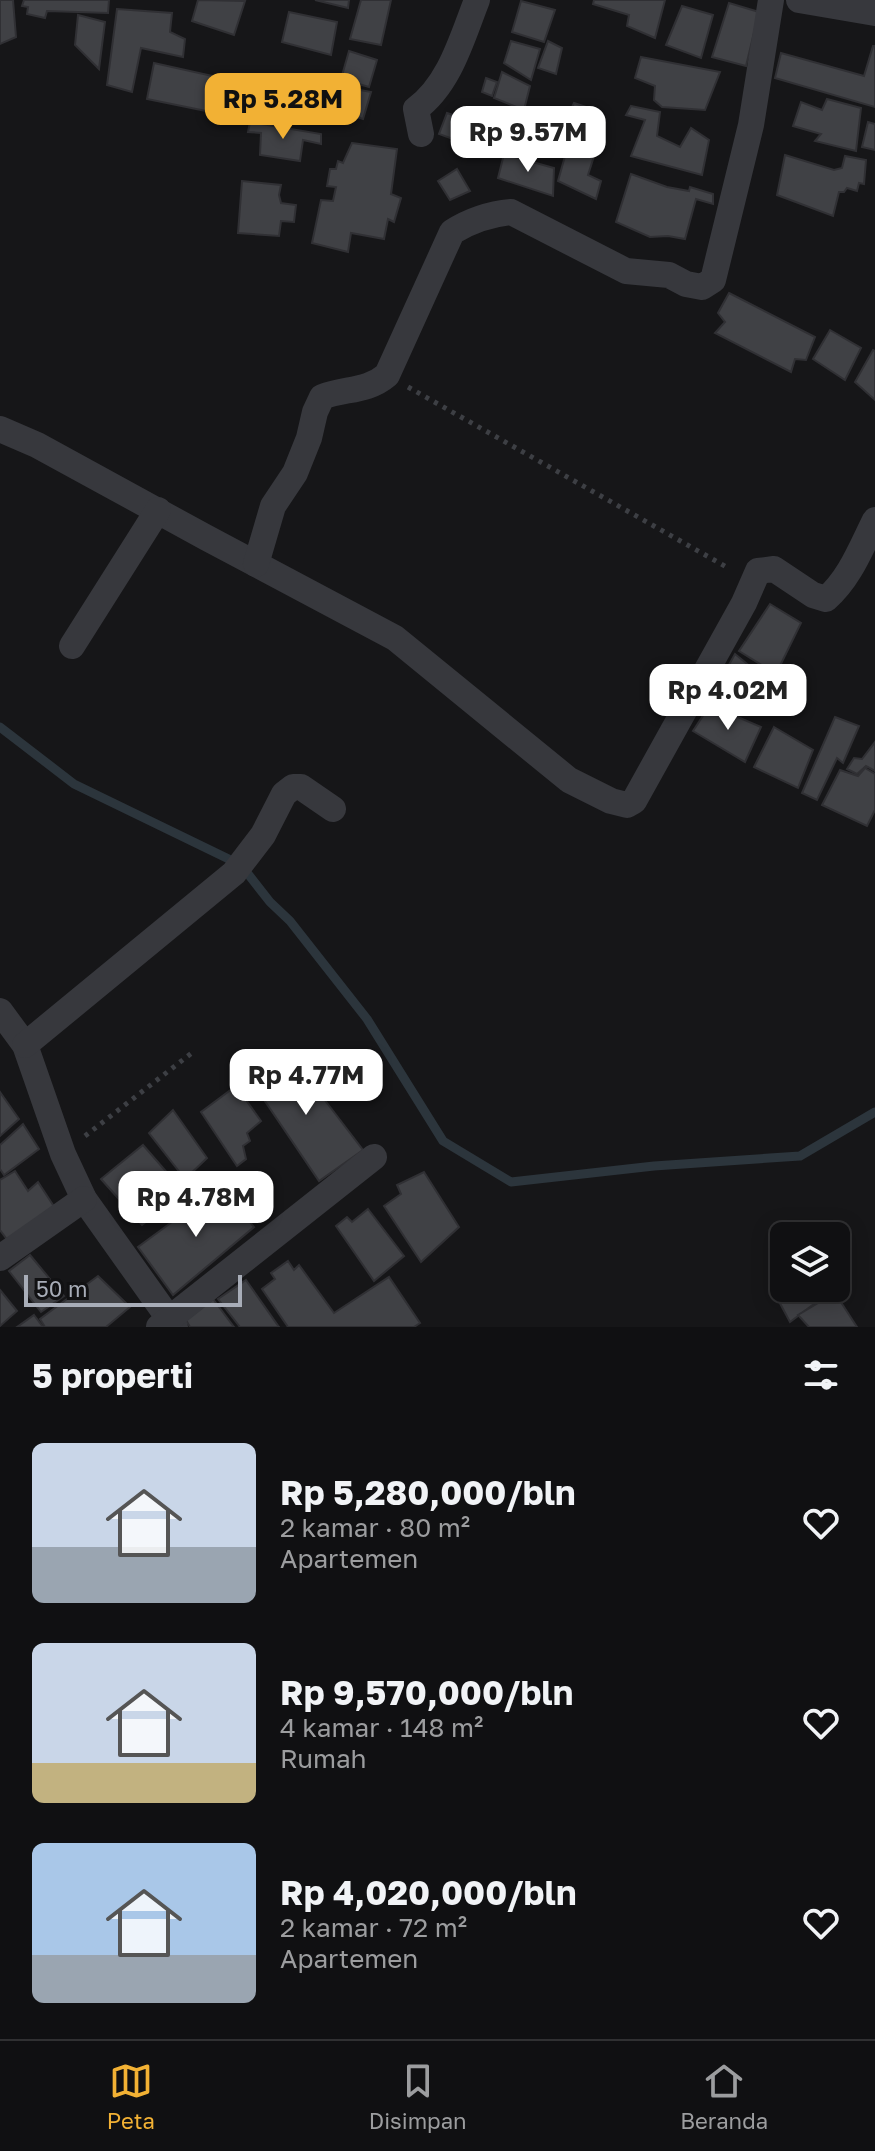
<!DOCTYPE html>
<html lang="id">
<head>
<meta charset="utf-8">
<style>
  :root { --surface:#101012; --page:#19191b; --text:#f1f3f6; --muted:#9c9d9f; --line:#303032; --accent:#f2b134 }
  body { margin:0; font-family:"Golos Text",sans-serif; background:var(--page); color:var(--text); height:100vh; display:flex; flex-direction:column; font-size:30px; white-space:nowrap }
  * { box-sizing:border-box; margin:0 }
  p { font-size:26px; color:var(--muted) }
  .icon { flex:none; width:44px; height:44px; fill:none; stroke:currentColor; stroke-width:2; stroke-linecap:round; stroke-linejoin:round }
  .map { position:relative; height:1327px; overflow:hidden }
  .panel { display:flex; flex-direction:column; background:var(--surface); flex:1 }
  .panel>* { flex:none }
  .controls { position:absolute; left:770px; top:1222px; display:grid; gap:16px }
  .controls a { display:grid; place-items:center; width:80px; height:80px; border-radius:12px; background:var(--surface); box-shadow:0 4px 20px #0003,0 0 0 2px var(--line); font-size:40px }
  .scale { position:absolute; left:24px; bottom:20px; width:218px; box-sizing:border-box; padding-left:8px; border:4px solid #a8adb8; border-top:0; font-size:22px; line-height:28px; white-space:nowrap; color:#a8adb8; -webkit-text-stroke:6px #111113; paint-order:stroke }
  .price { position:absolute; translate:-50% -68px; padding:0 18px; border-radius:16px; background:#fff; color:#222; font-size:26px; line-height:52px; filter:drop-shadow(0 2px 4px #0008) }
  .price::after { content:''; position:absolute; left:50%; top:48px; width:24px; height:18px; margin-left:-12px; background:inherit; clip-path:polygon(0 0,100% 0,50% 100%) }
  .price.on { background:var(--accent); color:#111 }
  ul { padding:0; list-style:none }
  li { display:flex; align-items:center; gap:24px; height:200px; padding:0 32px }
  li span { display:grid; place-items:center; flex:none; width:224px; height:160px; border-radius:12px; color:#555 }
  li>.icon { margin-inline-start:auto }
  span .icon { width:96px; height:96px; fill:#fffc; stroke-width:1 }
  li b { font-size:34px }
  h2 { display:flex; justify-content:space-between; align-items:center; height:96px; padding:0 32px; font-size:34px }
  .tab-bar { display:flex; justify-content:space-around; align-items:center; height:112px; border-top:2px solid var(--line); background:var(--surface); font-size:22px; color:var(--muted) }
  .tab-bar a { display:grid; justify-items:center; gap:4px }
  .tab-bar .on { color:var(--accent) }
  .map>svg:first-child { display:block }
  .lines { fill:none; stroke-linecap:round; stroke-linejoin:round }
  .stream { stroke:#2c353c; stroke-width:9 }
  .building { fill:#404145; stroke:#303034; stroke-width:2 }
  .path { stroke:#3d3f44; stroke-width:5; stroke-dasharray:4 6; stroke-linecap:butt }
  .street { stroke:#37383d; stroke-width:26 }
</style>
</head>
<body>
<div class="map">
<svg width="875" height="1327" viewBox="0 0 875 1327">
  <rect width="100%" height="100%" fill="#161618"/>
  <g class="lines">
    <path class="stream" d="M0,727L74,784L241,865L270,902L290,921L367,1019L443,1141L511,1182L654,1166L800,1156L875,1112"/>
  </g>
  <g class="building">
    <path d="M0,0H13L16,37L0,44Z"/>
    <path d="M24,0H109L108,13L47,11L45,18L27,14L28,7L22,6Z"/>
    <path d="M198,0L245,1L234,35L192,21Z"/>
    <path d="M315,0H349L348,8Z"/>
    <path d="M361,0H391L381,45L350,39Z"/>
    <path d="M594,0H665L655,38L627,26L629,15L593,4Z"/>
    <path d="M521,1L555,10L544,42L512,32Z"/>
    <path d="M729,3L759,12L746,66L712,57Z"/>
    <path d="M682,6L713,15L701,58L666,45Z"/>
    <path d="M117,9L172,13L170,32L185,39L183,57L141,48L132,92L107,85Z"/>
    <path d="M289,12L337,22L331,55L282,42Z"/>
    <path d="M78,15L105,22L99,69L75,45Z"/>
    <path d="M511,41L540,49L531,80L504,63Z"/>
    <path d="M548,41L562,48L556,74L538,68Z"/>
    <path d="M873,46H875V107L775,78L781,53L864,76Z"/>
    <path d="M349,51L377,60L369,87L341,79Z"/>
    <path d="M641,57L720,72L705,110L662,107L654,100L655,86L635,78Z"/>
    <path d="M154,63L217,77L211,112L147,99Z"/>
    <path d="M502,72L530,86L524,110L494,98Z"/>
    <path d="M486,78L497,82L492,96L482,92Z"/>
    <path d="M339,86L371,92L363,119L332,109Z"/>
    <path d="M827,99L861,108L856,151L815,141L821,134L793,126L801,102L822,110Z"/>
    <path d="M574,103L595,110L589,132L565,122Z"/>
    <path d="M631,106L660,112L657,136L680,147L691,128L709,140L702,175L631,156L645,120L626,115Z"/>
    <path d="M483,109L495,113L489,134L476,128Z"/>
    <path d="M447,113L468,120L461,142L439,134Z"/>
    <path d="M250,122L321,134V144L303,140L300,161L260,155L261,133L248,132Z"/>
    <path d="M868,122L875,124V150L862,147Z"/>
    <path d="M569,142L596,150L588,175L601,181L596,199L558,181Z"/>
    <path d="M352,143L397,149L391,194L401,198L394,222L388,219L384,239L351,233L348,252L312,243L321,200L333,201L336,187L327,186L330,169H336L338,161L343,163Z"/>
    <path d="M504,154L554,168L553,196L498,178Z"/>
    <path d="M785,155L834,170L842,168L845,156L866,160L864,184L859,183L857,191L847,188L844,192H839L833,216L777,195Z"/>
    <path d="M457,169L470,191L450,200L438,181Z"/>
    <path d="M631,174L667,187L689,191L690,187L713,194V204L696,199L685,239L668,236L650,237L616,222Z"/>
    <path d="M242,181L281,185L279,195L281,203L296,205L294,222L281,221L279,236L238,233Z"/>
    <path d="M729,293L815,337L806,360L795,359L791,372L715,333L725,322L718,313Z"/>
    <path d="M830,330L861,348L845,380L813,359Z"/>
    <path d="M873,350L875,351V400L855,382Z"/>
    <path d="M770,604L801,623L776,674L739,651Z"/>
    <path d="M735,654L763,677L741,711L712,695Z"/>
    <path d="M710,705L761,727L745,762L693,731Z"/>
    <path d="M835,717L859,726L843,763L837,758L817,800L802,793Z"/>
    <path d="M774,727L813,750L798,788L754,767Z"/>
    <path d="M875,742V771L866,766L857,774L847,769L854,758L862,759Z"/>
    <path d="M865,768L875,774V810L867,826L822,805L840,770L858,776Z"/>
    <path d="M288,1052L363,1150L319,1181L250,1079Z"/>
    <path d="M236,1086L261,1121L247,1133L250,1141L243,1146L246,1159L237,1166L201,1112Z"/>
    <path d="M0,1092L19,1119L0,1136Z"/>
    <path d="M173,1110L207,1158L185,1179L149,1133Z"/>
    <path d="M23,1124L39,1149L4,1175L0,1169V1145Z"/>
    <path d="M143,1145L184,1192L142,1225L101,1179Z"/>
    <path d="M15,1171L28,1191L38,1182L55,1208L9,1242L0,1230V1180Z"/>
    <path d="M424,1172L459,1227L421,1262L384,1206L401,1194L397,1185Z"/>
    <path d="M221,1186L254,1227L173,1295L138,1247Z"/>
    <path d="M368,1209L404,1256L374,1281L336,1226L347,1217L352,1222Z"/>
    <path d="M30,1255L64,1296L41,1312L9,1271Z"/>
    <path d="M288,1261L294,1270L299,1265L334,1313L389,1277L420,1323L414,1327H288L262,1289L275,1279L271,1273Z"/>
    <path d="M98,1276L130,1307L106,1327H45L40,1319Z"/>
    <path d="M246,1280L279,1327H240L218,1299Z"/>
    <path d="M785,1288H829L831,1291L790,1322L775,1294Z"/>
    <path d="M0,1290L17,1311L0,1326Z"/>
    <path d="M835,1293L857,1327H809L798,1315Z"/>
    <path d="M213,1299L234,1327H190L186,1320Z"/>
    <path d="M34,1315L43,1327H17Z"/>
  </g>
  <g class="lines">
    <g class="path">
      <path d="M408,387L730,569"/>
      <path d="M85,1136L193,1052"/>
    </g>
    <g class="street">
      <path d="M799,0L875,13"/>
      <path d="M421,134L416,109C450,84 462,38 477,0"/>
      <path d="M0,429L37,445L207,538L395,638L569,780L611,801L627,805L634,801L744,603L758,571L774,569L813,595L826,599C850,578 861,548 875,520"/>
      <path d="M256,564L273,506L295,473L309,438L315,412L322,397C345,388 367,392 387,375L452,232C471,220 489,214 511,212L626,271L669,275L686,284L702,287L713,280L751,125L771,0"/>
      <path d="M72,646L158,510"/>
      <path d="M0,1011L25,1045L63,1154L84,1199L175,1327"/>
      <path d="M25,1045L234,873L263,835L284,794L293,787H301L333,809"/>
      <path d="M0,1258L84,1199"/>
      <path d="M159,1327L374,1157"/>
    </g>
  </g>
</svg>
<div class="controls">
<a><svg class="icon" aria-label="layers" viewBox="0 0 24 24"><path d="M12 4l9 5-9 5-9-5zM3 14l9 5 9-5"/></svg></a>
</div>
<div class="scale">50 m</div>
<b class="price on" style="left:283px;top:141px">Rp 5.28M</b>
<b class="price" style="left:528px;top:174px">Rp 9.57M</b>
<b class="price" style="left:728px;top:732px">Rp 4.02M</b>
<b class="price" style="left:306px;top:1117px">Rp 4.77M</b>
<b class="price" style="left:196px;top:1239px">Rp 4.78M</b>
</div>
<section class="panel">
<h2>5 properti<svg class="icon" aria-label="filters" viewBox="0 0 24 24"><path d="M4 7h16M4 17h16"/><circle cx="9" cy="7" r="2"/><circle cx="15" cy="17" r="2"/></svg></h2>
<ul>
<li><span style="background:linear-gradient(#c9d6e8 65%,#9aa5b1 0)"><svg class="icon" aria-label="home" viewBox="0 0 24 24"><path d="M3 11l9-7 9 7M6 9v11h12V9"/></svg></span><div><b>Rp 5,280,000/bln</b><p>2 kamar · 80 m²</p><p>Apartemen</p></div><svg class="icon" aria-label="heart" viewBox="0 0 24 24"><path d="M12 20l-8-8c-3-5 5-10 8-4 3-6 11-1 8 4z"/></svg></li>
<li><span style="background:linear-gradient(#c9d6e8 75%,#c2b280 0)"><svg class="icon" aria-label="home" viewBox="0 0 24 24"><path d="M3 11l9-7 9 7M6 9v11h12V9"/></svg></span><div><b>Rp 9,570,000/bln</b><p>4 kamar · 148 m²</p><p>Rumah</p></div><svg class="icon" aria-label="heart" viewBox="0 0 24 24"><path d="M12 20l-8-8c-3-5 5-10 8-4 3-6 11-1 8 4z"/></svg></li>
<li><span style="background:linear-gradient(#a9c7e8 70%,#9aa5b1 0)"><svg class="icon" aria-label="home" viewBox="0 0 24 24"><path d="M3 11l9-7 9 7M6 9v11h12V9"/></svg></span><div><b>Rp 4,020,000/bln</b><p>2 kamar · 72 m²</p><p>Apartemen</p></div><svg class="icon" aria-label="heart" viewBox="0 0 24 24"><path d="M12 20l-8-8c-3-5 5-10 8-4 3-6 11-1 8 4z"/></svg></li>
</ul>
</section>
<nav class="tab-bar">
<a class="on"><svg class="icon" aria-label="map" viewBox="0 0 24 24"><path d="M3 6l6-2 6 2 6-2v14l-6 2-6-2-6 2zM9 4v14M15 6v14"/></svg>Peta</a>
<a><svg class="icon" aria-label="saved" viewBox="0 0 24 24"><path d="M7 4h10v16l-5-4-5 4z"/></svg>Disimpan</a>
<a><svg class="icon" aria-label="home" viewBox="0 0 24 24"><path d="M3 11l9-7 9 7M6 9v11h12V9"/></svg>Beranda</a>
</nav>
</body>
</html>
